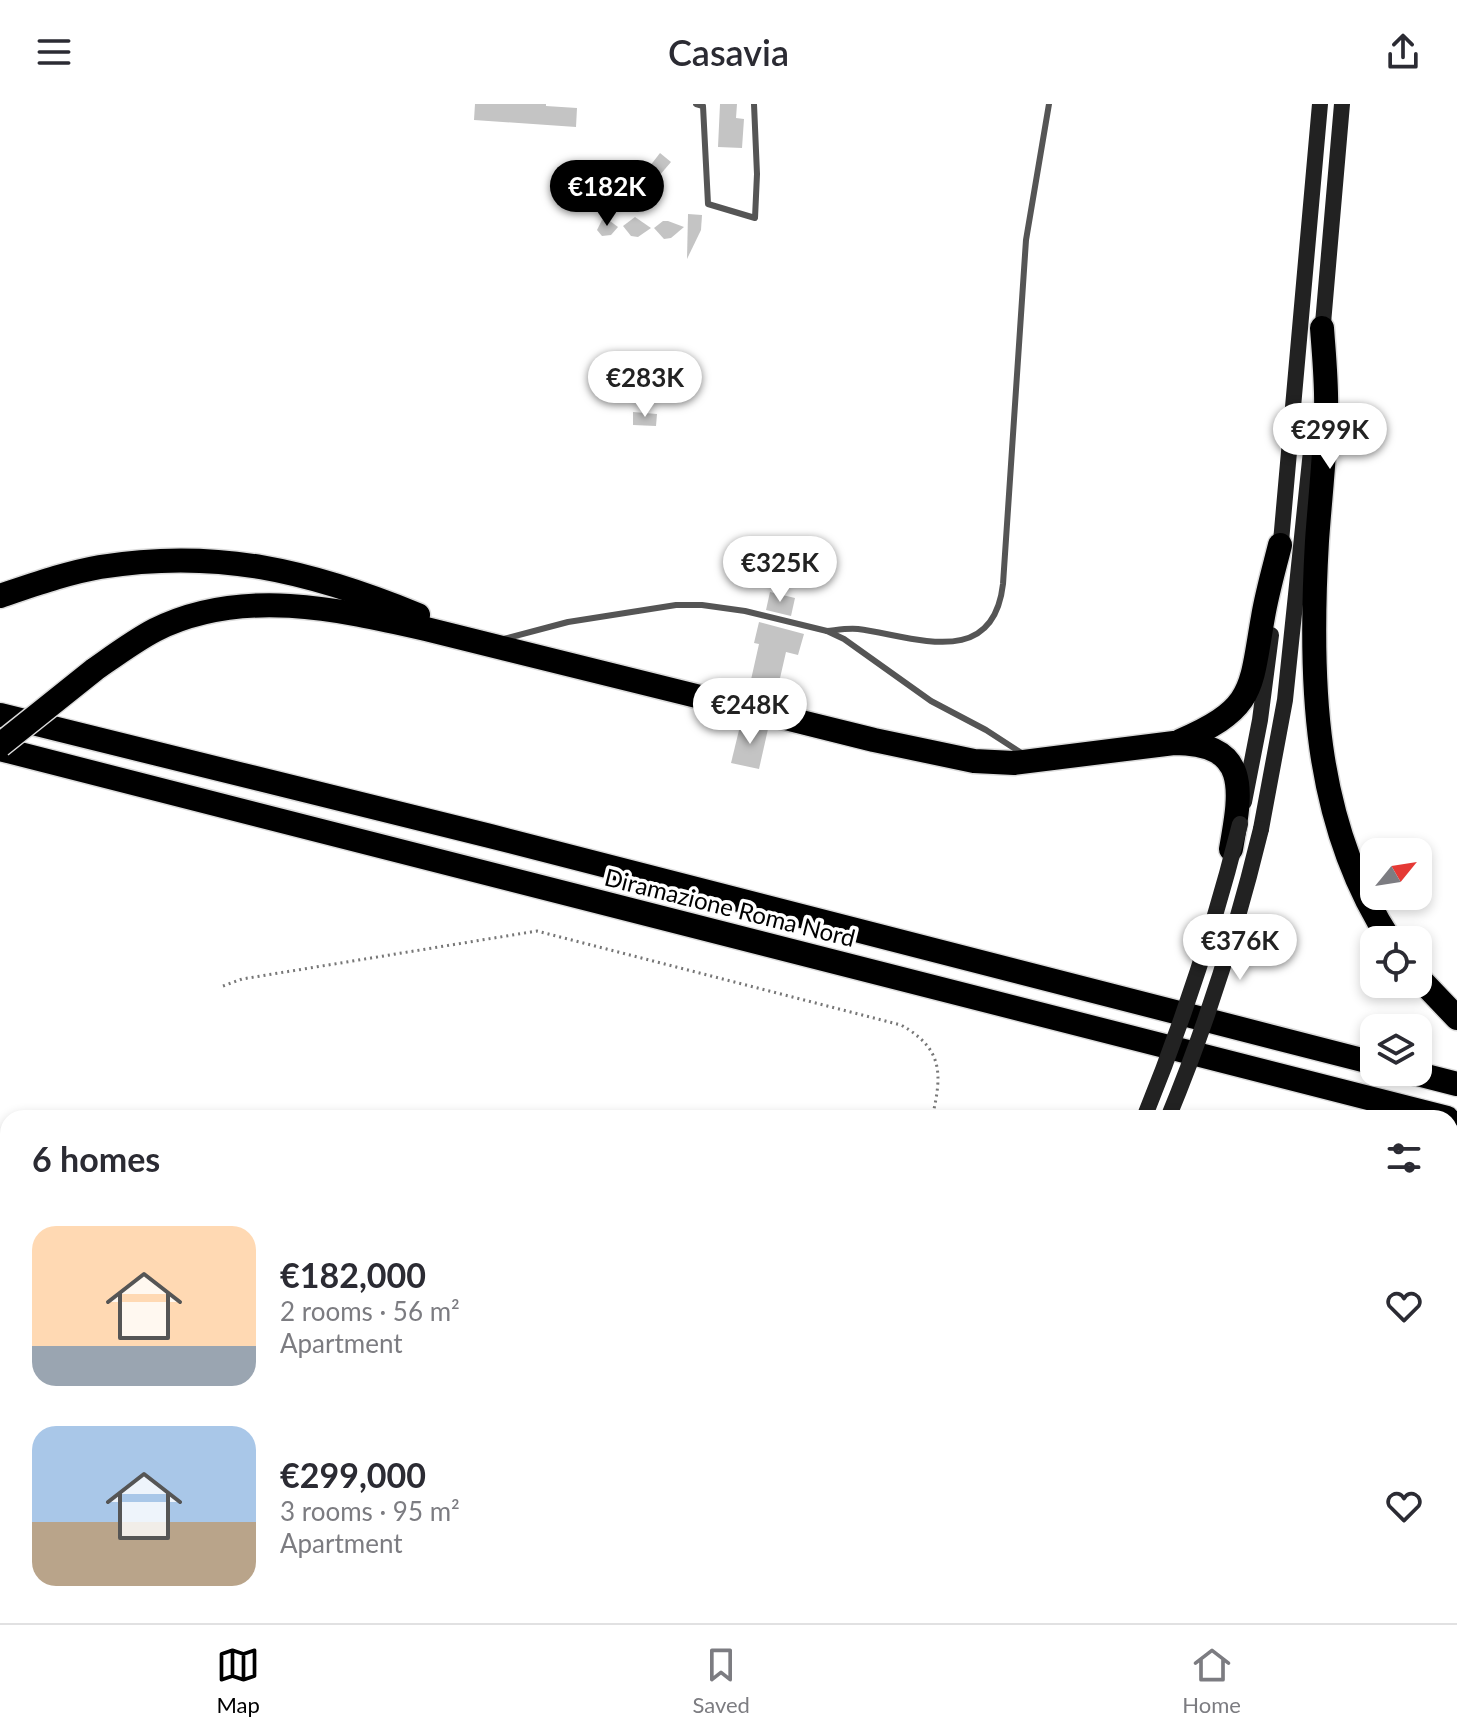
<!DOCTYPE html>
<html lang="en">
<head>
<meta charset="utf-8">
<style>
  :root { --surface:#fff; --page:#f7f7f7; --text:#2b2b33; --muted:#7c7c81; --line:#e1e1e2; --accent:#000 }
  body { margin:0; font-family:Lato,sans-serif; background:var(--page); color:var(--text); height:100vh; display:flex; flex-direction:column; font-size:30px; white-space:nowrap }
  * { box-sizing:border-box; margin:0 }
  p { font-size:26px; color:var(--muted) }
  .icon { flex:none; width:44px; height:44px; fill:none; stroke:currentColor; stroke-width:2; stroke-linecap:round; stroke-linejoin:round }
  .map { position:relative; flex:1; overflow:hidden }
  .sheet { position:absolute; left:0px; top:1006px; width:1458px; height:514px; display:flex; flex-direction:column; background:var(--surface); border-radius:24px 24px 0 0; box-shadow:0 4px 12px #0003 }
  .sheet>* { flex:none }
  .needle { width:52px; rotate:60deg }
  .buttons { position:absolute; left:1360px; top:734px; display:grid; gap:16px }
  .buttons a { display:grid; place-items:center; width:72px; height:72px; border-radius:16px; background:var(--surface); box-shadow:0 4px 12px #0003; font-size:40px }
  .price { position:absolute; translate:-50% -68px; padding:0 18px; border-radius:28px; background:#fff; color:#222; font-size:26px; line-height:52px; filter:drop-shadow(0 2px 4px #0008) }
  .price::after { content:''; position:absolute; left:50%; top:48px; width:24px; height:18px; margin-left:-12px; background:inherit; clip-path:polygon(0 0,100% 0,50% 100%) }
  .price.current { background:var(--accent); color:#fff }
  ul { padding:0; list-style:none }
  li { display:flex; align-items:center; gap:24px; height:200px; padding:0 32px }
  li span { display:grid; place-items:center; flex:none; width:224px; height:160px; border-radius:24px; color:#555 }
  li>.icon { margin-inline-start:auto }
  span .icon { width:96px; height:96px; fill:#fffc; stroke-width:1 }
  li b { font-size:34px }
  h2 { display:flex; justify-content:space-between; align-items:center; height:96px; padding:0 32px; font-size:34px }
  header { display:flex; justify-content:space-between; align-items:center; height:104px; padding:0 32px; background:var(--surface); font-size:36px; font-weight:600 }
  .tab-bar { display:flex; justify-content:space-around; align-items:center; height:112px; border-top:2px solid var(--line); background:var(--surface); font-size:22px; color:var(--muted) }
  .tab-bar a { display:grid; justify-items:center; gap:4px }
  .tab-bar .current { color:var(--accent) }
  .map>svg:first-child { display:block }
  .building { fill:#c4c4c4 }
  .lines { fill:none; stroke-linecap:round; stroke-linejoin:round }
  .highway-casing { stroke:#dbdbdb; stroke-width:27 }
  .path { stroke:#777; stroke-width:3; stroke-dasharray:2 4; stroke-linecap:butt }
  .lane { stroke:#555; stroke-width:6 }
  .street { stroke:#555; stroke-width:12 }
  .secondary { stroke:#222; stroke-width:16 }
  .highway { stroke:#000; stroke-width:24 }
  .highway-bridge-casing { stroke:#dbdbdb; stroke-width:27; stroke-linecap:butt }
  .secondary-bridge { stroke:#222; stroke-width:16 }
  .highway-bridge { stroke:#000; stroke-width:24 }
  .labels { text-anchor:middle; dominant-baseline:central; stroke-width:7; stroke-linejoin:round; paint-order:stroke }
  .street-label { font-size:24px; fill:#000; stroke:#fff }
</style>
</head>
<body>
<header><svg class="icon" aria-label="menu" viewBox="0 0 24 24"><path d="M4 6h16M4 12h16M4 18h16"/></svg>Casavia<svg class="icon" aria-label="share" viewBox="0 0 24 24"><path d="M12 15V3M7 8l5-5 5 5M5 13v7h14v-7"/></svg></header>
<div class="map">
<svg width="1457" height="1519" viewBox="0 0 1457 1519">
  <rect width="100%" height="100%" fill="#fff"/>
  <g class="building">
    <path d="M475,0H546V2L577,4L576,23L474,16Z"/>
    <path d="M720,0H737L736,14L744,15L742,44L718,43Z"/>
    <path d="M660,49L671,58L653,79L643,71Z"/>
    <path d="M688,110L702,111L701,126L687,155Z"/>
    <path d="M635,113L651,124L638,133L631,132L623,122Z"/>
    <path d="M602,116L610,117L618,123L611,131L602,132L597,126Z"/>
    <path d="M668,117L684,123L671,134L664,135L654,124L663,117Z"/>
    <path d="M633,308L657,310L656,322L633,321Z"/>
    <path d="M770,488L795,494L791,512L766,506Z"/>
    <path d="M759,518L804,530L798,551L786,548L775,596L748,589L759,540L754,539Z"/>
    <path d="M741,618L768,625L759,665L731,659Z"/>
  </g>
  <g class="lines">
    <defs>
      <g id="highway">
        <path d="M1322,224C1324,252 1327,281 1326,309C1325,352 1320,394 1317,437C1309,574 1312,717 1390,836"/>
        <path d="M0,492C33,481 66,469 100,463C217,444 310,467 418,511"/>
        <path d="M94,566C114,552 134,537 155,526C241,483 338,505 426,525L874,636L974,657L1014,659L1174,639C1251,639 1241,688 1231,745"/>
        <path d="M0,611L490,732L1374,959"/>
        <path d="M1180,637C1256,604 1250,586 1263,513C1267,489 1274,465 1280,441"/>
        <path d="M0,645L1447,1014"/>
        <path d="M1418,873L1457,914"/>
        <path d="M1410,968L1457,980"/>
        <path d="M1450,1065L1457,1064"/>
      </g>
    </defs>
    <use href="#highway" class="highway-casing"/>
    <path class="path" d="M223,882L242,875L537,827L901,921C944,945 942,971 932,1014"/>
    <g class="lane">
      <path d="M696,0L703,2L708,100L755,114L757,70L754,0"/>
      <path d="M827,527C837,526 847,524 858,525C913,532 993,567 1003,480L1026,136L1049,0"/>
      <path d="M504,535L568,518L676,501H702L745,507L827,527L844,535L931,597L986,626L1023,650"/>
      <path d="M947,1512L952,1519"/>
    </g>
    <g class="street">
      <path d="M756,1519L761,1512"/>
      <path d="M895,1519L902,1512"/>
    </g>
    <g class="secondary">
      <path d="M1322,231L1342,0"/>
      <path d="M1280,449L1320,0"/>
      <path d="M1244,698L1260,616L1271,531"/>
      <path d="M1261,725L1285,596L1314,318"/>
      <path d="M816,1519L822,1512"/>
      <path d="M845,1519L851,1512"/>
    </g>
    <use href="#highway" class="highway"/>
    <defs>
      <path id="highway-bridge" d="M0,641L94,566"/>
    </defs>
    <use href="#highway-bridge" class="highway-bridge-casing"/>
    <g class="secondary-bridge">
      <path d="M1144,1014C1183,918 1215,820 1240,720"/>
      <path d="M1168,1014C1207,920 1237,824 1261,725"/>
    </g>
    <use href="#highway-bridge" class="highway-bridge"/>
  </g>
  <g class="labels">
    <g class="street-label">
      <text transform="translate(730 803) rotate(14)">Diramazione Roma Nord</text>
    </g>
  </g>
</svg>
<div class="buttons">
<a><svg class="needle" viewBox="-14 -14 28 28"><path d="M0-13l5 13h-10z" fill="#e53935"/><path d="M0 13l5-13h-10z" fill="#7c7c81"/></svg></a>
<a><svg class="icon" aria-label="locate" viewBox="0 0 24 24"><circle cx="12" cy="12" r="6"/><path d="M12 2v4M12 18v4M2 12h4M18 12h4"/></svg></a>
<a><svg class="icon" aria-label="layers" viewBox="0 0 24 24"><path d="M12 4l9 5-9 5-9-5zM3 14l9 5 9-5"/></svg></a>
</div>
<b class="price current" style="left:607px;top:124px">€182K</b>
<b class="price" style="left:645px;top:315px">€283K</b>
<b class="price" style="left:1330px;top:367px">€299K</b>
<b class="price" style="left:780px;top:500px">€325K</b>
<b class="price" style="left:750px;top:642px">€248K</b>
<b class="price" style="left:1240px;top:878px">€376K</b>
<section class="sheet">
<h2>6 homes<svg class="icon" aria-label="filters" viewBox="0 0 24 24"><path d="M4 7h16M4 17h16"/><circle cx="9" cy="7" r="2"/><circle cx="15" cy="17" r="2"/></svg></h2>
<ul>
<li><span style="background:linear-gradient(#ffd9b3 75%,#9aa5b1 0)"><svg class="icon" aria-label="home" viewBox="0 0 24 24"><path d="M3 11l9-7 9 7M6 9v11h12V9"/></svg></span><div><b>€182,000</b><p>2 rooms · 56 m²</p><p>Apartment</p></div><svg class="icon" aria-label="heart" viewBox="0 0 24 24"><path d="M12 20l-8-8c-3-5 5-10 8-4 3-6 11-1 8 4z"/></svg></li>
<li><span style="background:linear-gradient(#a9c7e8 60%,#b9a48a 0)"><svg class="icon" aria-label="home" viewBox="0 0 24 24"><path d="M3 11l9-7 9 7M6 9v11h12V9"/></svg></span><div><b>€299,000</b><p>3 rooms · 95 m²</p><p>Apartment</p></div><svg class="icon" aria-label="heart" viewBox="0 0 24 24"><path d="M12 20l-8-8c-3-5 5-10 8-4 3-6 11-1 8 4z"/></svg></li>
</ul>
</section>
</div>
<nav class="tab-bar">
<a class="current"><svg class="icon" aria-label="map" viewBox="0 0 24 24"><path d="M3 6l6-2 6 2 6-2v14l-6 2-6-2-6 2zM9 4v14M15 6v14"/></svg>Map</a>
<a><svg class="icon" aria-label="saved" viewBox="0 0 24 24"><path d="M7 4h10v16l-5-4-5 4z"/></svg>Saved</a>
<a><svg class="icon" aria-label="home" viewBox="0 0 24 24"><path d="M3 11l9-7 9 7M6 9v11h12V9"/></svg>Home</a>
</nav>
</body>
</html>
